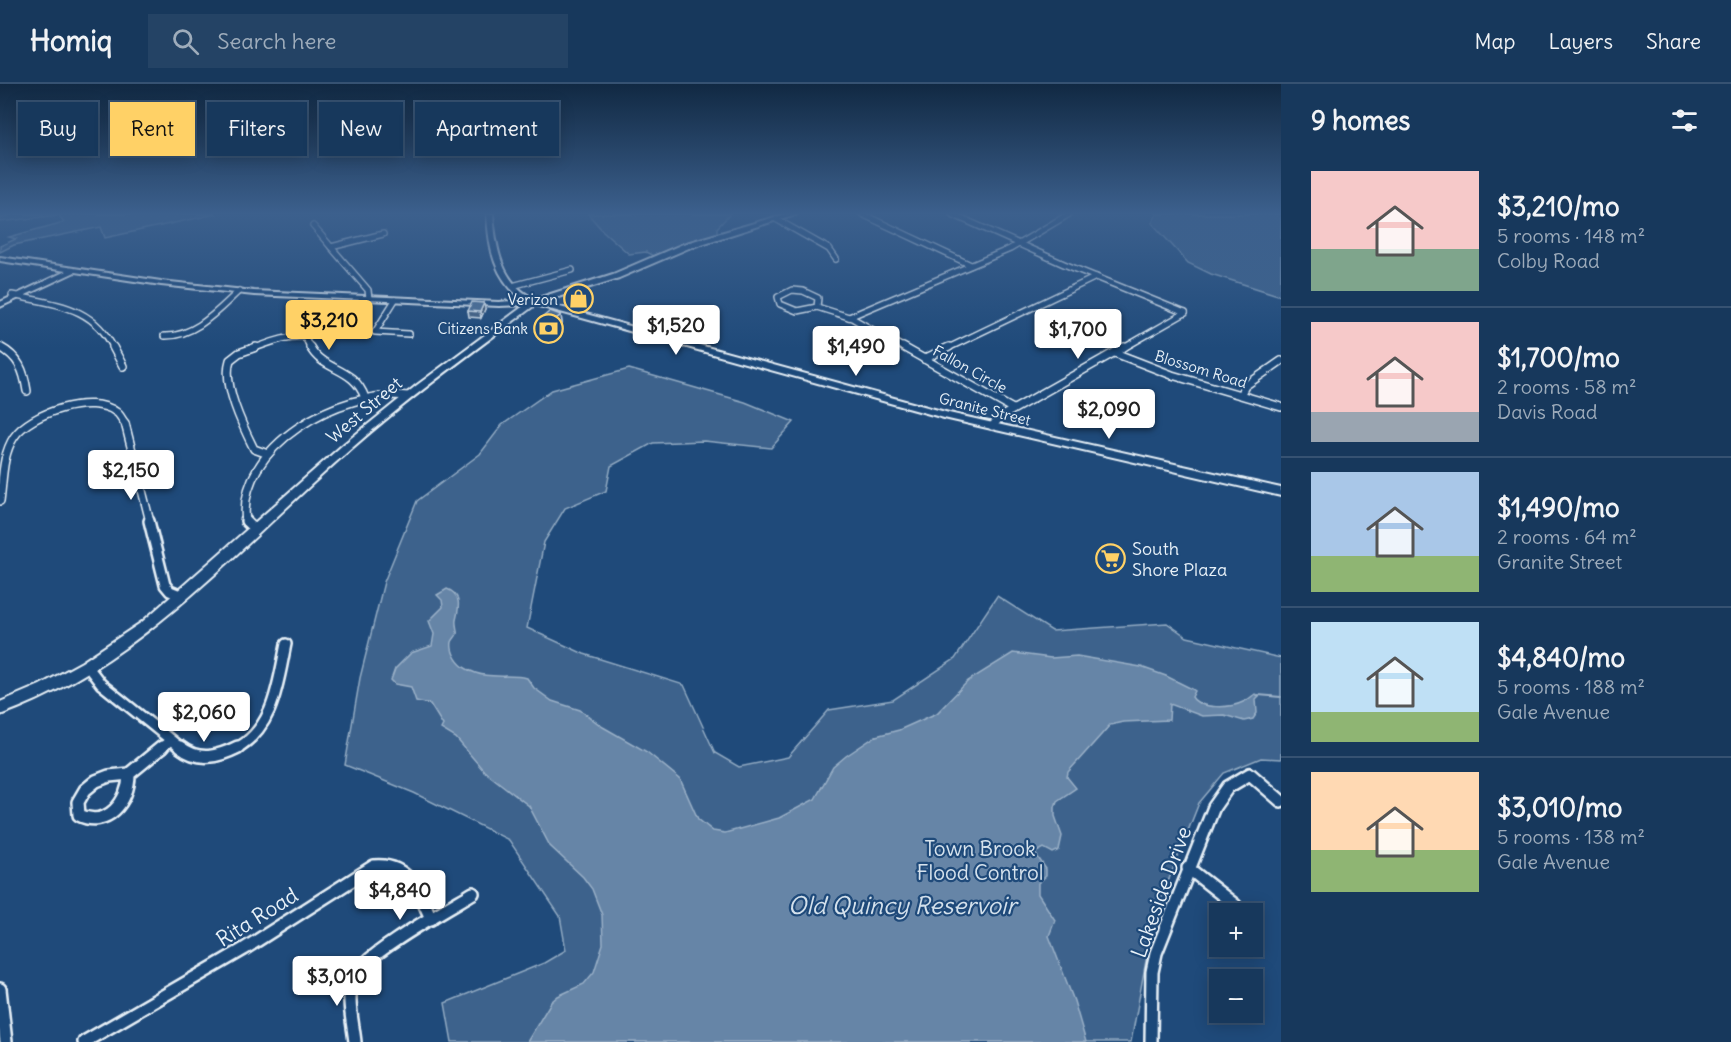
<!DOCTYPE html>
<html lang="en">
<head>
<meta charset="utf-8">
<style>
  :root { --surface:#17385c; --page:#244365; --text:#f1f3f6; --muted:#9eacbb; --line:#365272; --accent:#ffd166 }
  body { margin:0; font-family:Delius,sans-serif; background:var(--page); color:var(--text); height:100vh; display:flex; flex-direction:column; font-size:22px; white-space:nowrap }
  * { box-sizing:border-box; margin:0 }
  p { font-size:20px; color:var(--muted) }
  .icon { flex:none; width:33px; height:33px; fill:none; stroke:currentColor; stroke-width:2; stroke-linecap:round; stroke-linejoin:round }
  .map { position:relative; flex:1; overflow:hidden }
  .side { display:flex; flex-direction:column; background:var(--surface); width:450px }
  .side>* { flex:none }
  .banner { position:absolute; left:18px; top:18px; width:570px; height:54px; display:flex; gap:12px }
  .fabs { position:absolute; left:1209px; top:819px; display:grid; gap:12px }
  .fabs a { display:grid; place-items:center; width:54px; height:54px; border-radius:0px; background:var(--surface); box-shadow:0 3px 15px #0003,0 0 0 2px var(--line); font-size:30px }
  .price { position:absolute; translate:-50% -51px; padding:0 14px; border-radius:6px; background:#fff; color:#222; font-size:20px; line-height:39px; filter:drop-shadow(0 2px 3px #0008) }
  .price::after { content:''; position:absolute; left:50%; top:36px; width:18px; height:14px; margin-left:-9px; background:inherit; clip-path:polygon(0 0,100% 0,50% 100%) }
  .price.active { background:var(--accent); color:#111 }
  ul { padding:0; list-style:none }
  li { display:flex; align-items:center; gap:18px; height:150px; padding:0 30px }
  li+li { border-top:2px solid var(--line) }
  li span { display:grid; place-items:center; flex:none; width:168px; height:120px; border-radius:0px; color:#555 }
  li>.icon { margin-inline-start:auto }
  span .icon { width:72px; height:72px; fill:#fffc; stroke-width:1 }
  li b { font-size:26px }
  h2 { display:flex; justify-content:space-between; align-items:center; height:72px; padding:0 30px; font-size:26px }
  .chip { padding:0 21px; border-radius:0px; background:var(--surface); box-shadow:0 3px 15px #0003,0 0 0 2px var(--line); font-size:21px; line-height:54px }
  .chip.active { background:var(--accent); color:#111 }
  header { display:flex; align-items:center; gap:36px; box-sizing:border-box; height:84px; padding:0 30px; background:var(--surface); border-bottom:2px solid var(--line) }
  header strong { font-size:28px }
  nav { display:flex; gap:33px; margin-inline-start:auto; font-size:21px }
  .search { width:420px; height:54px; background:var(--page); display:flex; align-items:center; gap:15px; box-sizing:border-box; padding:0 21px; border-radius:0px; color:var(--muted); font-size:22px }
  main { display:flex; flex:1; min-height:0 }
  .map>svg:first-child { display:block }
  .green { fill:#3c628c; stroke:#92aac2; stroke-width:1.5 }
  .water { fill:#6685a7; stroke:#9ab0c7; stroke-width:1.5 }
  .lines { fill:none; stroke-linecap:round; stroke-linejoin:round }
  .stream { stroke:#9ab0c7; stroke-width:2 }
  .street-far3-casing { stroke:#e8f1f8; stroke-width:8 }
  .street-far2-casing { stroke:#e8f1f8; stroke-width:10 }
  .street-far1-casing { stroke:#e8f1f8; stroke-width:14 }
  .street-casing { stroke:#e8f1f8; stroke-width:16 }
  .secondary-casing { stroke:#e8f1f8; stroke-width:4 }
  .street-far3 { stroke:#1f4a7a; stroke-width:5 }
  .street-far2 { stroke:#1f4a7a; stroke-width:7 }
  .street-far1 { stroke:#1f4a7a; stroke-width:9 }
  .street { stroke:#1f4a7a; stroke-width:11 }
  .secondary { fill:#1f4a7a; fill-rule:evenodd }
  .wall { fill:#466384; stroke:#e8f1f8; stroke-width:1.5 }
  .shaded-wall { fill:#39506b; stroke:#e8f1f8; stroke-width:1.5 }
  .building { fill:#517399; stroke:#e8f1f8; stroke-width:1.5 }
  .labels { text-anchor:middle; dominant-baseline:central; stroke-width:4.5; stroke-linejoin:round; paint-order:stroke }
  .far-poi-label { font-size:15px; fill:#e8f1f8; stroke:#1f4a7a; text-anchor:end }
  .far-street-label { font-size:15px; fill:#e8f1f8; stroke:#1f4a7a }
  .street-label { font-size:18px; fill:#e8f1f8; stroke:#1f4a7a }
  .poi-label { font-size:18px; fill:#e8f1f8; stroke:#1f4a7a; text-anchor:start }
  .near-park-label { font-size:21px; fill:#d7e3ed; stroke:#1f4a7a }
  .near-street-label { font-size:21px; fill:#e8f1f8; stroke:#1f4a7a }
  .near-water-label { font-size:24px; font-style:italic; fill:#d4e1ec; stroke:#1f4a7a }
</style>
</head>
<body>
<header>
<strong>Homiq</strong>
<div class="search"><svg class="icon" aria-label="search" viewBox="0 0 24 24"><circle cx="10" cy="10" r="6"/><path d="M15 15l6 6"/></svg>Search here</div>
<nav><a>Map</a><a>Layers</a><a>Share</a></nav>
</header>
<main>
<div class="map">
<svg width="1281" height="958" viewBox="0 0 1281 958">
  <rect width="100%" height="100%" fill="#1f4a7a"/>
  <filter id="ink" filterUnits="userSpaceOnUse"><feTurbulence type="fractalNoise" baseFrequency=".0167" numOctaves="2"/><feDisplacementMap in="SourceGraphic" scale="12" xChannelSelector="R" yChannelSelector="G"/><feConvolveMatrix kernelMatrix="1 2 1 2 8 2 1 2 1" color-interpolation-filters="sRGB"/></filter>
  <g filter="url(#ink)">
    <g class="green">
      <path d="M12,130H216L105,154L101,143L14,161L0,168V162L16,155L9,153L64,138L59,131L0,138V135Z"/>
      <path d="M588,130H730L717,144V151L683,160L653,172L646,168L629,170L603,147Z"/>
      <path d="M1157,130H1281V212L1211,190L1188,179L1152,139Z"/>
      <path d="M629,285L745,318L794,338L771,364L704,357L653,359L611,382L606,407L565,424L544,458L527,544L584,570L684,601L715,669L739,683L788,673L829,626L893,616L955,575L997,512L1052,547L1167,539L1187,553L1281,574V675L1261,674L1224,689L1199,719L1154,833L1131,958H452L445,919L544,879L566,866L560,832L509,756L414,709L345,681L360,594L384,498L417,417L480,370L502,341L552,306Z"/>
    </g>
    <path class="water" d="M447,505C462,510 459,524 456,536C455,541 458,546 457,550C456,553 453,555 452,558C450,569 459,581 467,585C487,597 509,589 527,594L534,604L552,617L580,626L603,643L647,668L680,695L698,735L713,747L725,749L779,734L815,715L833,683L846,672L876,652L899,646L937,629L968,597L1013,569L1051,574L1077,572L1141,583L1166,592L1192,605L1195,607L1192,613C1200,626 1231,624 1243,618C1248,616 1252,612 1255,610L1259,612L1256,615L1257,629L1253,635L1244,637L1224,631L1202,632L1170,620L1169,636L1123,638L1110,641L1068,688L1067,693L1076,704L1057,717L1055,723V732L1062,752L1059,766L1053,769L1044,764L1035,769L1046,785V792L1038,799V810L1055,836L1049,852L1074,917L1086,958H527L551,918L558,912L584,900L594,888L603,860L602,831L592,805L583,793L550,762L529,722L484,687L456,654L441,645L443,641L430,620L416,617L411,603L395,600L391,596L395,585L411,569L432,562L434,550L429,537L443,523L442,516L437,511Z"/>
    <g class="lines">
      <path class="stream" d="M1258,611L1281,613"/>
      <defs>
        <g id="street-far3">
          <path d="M862,130L971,181"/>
          <path d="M952,130L1064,180L1185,229"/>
          <path d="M776,135L829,165L836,175"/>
          <path d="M313,142L368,206L369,215"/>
          <path d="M331,163L383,150"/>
          <path d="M512,202L572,186"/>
          <path d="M792,206L803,207L818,214L817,223L797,227L780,220L778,213Z"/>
          <path d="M12,211C55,221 93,221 114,265"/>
          <path d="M395,216L375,248L409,250"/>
          <path d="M817,223L852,234L906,265"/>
          <path d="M849,233L1010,165L1069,130"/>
          <path d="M164,252C195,253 218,226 239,207"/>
          <path d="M0,263L3,265"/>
          <path d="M252,265C269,259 287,251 305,253L311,265"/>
          <path d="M946,265L1096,193"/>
          <path d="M1122,265L1185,229"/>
        </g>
        <g id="street-far2">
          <path d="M0,263C19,273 24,287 27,307"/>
          <path d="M113,263L123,282"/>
          <path d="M256,263L239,269L230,276C222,300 243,343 254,365L268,370"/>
          <path d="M310,263C323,288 354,282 365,314"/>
          <path d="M903,263L1013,325"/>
          <path d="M1115,269L1172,291L1281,323"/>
          <path d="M924,275L949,263"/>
          <path d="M1240,311L1245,302L1281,277"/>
          <path d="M992,342L1002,332L1124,263"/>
          <path d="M0,417C3,396 2,371 14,353C30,329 92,309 116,328C120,330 122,336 125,339L150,438"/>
          <path d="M246,438C235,362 342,304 408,312"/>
        </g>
        <g id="street-far1">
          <path d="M149,437L165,501L170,507L182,512"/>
          <path d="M246,437L254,445"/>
          <path d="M88,583L101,600L182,665"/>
          <path d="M161,665L170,656"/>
          <path d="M235,665C274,645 278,599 286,560"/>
        </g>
        <g id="street">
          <path d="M180,663C199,678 218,673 238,663"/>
          <path d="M129,691C129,717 107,745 79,731L78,718L85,706L96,697L109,692L129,690L162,663"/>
          <path d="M1188,784L1235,821"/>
          <path d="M0,905L6,958"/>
          <path d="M84,958L244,865L374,782C408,779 420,808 431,835"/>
          <path d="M355,958C353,938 346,914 353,894C361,872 450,823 473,809"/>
          <path d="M1151,958L1152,888L1156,869L1214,723L1228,703L1250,690L1281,717"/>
        </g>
        <path id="secondary" d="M487,130H493C496,165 501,199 535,215L613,190L683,160L785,130H796L689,164L619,194L542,218L949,329L1281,404V412L944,334L535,221C473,268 410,313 352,364C241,460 142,580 0,631V618L40,601L82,578L142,538L345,359L417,301L525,221L499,222L254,211L161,201L75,188L0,223V218L66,187L0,177V173L161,197L254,207L499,218L524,216C494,195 489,165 487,130Z"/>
      </defs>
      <use href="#street-far3" class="street-far3-casing"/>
      <use href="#street-far2" class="street-far2-casing"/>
      <use href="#street-far1" class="street-far1-casing"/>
      <use href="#street" class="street-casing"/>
      <use href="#secondary" class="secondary-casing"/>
      <use href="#street-far3" class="street-far3"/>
      <use href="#street-far2" class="street-far2"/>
      <use href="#street-far1" class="street-far1"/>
      <use href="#street" class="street"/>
      <use href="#secondary" class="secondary"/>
    </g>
    <g class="wall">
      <path d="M485,225L481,234L469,233L468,227Z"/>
      <path d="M561,231L562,240L553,247L542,244L541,235Z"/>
    </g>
    <g class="shaded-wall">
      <path d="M484,219L485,225L481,234L480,228Z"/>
      <path d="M561,231L562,240L553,247L552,238Z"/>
    </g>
    <g class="building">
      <path d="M472,218L484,219L480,228L468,227Z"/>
      <path d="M550,227L561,231L552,238L541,235Z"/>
    </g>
  </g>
  <linearGradient id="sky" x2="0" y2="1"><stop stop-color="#112943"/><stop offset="0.49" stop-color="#3c608d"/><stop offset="1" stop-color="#3c608d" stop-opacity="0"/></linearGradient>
  <rect width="1281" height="264" fill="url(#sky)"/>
  <defs>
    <symbol id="shop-ring" viewBox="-11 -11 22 22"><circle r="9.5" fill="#1f4a7a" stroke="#ffd166" stroke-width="1.5"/><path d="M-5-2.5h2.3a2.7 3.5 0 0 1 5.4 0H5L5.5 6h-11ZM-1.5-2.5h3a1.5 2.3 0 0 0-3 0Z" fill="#ffd166"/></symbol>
    <symbol id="bank-ring" viewBox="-11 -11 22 22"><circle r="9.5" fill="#1f4a7a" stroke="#ffd166" stroke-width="1.5"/><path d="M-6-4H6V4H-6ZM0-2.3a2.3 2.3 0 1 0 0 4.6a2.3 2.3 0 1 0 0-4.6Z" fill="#ffd166"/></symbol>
    <symbol id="supermarket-ring" viewBox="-11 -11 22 22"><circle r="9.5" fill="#1f4a7a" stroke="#ffd166" stroke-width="1.5"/><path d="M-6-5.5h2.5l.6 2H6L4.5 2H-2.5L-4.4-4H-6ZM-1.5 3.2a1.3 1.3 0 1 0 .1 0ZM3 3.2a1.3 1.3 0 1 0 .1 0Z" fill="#ffd166"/></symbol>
  </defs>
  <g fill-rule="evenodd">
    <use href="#shop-ring" x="562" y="198" width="33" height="33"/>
    <use href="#bank-ring" x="532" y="228" width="33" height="33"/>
    <use href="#supermarket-ring" x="1094" y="458" width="33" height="33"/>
  </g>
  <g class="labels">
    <g class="far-poi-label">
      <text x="558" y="215">Verizon</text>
      <text x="528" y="244">Citizens Bank</text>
    </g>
    <g class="far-street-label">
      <text transform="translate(970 285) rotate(29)">Fallon Circle</text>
      <text transform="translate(1201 285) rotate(17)">Blossom Road</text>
      <text transform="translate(985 325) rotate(14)">Granite Street</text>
    </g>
    <g class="street-label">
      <text transform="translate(364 326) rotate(-40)">West Street</text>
    </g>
    <g class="poi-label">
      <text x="1132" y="464">South<tspan x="1132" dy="21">Shore Plaza</tspan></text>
    </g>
    <g class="near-park-label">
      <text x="980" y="764">Town Brook<tspan x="980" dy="24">Flood Control</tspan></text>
    </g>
    <g class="near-street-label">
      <text transform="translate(1161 808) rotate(-70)">Lakeside Drive</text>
      <text transform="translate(257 833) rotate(-32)">Rita Road</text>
    </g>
    <g class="near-water-label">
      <text x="902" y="821">Old Quincy Reservoir</text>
    </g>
  </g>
</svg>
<div class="fabs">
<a>+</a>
<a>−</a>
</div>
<b class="price active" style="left:329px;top:267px">$3,210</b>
<b class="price" style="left:676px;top:272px">$1,520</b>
<b class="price" style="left:1078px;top:276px">$1,700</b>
<b class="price" style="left:856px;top:293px">$1,490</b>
<b class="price" style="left:1109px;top:356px">$2,090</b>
<b class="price" style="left:131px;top:417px">$2,150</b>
<b class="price" style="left:204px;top:659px">$2,060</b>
<b class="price" style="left:400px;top:837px">$4,840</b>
<b class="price" style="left:337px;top:923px">$3,010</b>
<div class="banner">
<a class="chip">Buy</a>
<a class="chip active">Rent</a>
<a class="chip">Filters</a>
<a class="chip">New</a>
<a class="chip">Apartment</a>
</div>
</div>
<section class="side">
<h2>9 homes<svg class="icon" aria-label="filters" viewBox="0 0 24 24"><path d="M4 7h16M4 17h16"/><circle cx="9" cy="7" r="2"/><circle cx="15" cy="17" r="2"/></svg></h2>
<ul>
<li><span style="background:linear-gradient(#f6c9c9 65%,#7fa58c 0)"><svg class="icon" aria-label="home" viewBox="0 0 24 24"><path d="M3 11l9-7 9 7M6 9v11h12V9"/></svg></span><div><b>$3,210/mo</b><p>5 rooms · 148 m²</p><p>Colby Road</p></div></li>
<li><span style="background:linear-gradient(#f6c9c9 75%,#9aa5b1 0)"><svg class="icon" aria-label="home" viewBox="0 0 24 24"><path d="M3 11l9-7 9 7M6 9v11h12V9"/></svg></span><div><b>$1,700/mo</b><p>2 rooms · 58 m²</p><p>Davis Road</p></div></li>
<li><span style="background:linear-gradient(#a9c7e8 70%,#8fb573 0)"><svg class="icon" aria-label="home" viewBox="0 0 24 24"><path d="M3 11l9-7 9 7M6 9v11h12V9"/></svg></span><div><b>$1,490/mo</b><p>2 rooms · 64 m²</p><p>Granite Street</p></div></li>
<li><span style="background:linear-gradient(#bfe0f5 75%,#8fb573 0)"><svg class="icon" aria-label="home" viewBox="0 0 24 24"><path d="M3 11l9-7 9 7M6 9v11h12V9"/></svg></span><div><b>$4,840/mo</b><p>5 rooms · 188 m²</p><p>Gale Avenue</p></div></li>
<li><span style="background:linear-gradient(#ffd9b3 65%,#8fb573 0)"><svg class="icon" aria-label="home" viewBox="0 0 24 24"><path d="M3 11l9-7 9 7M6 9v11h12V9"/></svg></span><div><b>$3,010/mo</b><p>5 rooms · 138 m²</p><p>Gale Avenue</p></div></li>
</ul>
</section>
</main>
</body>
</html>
